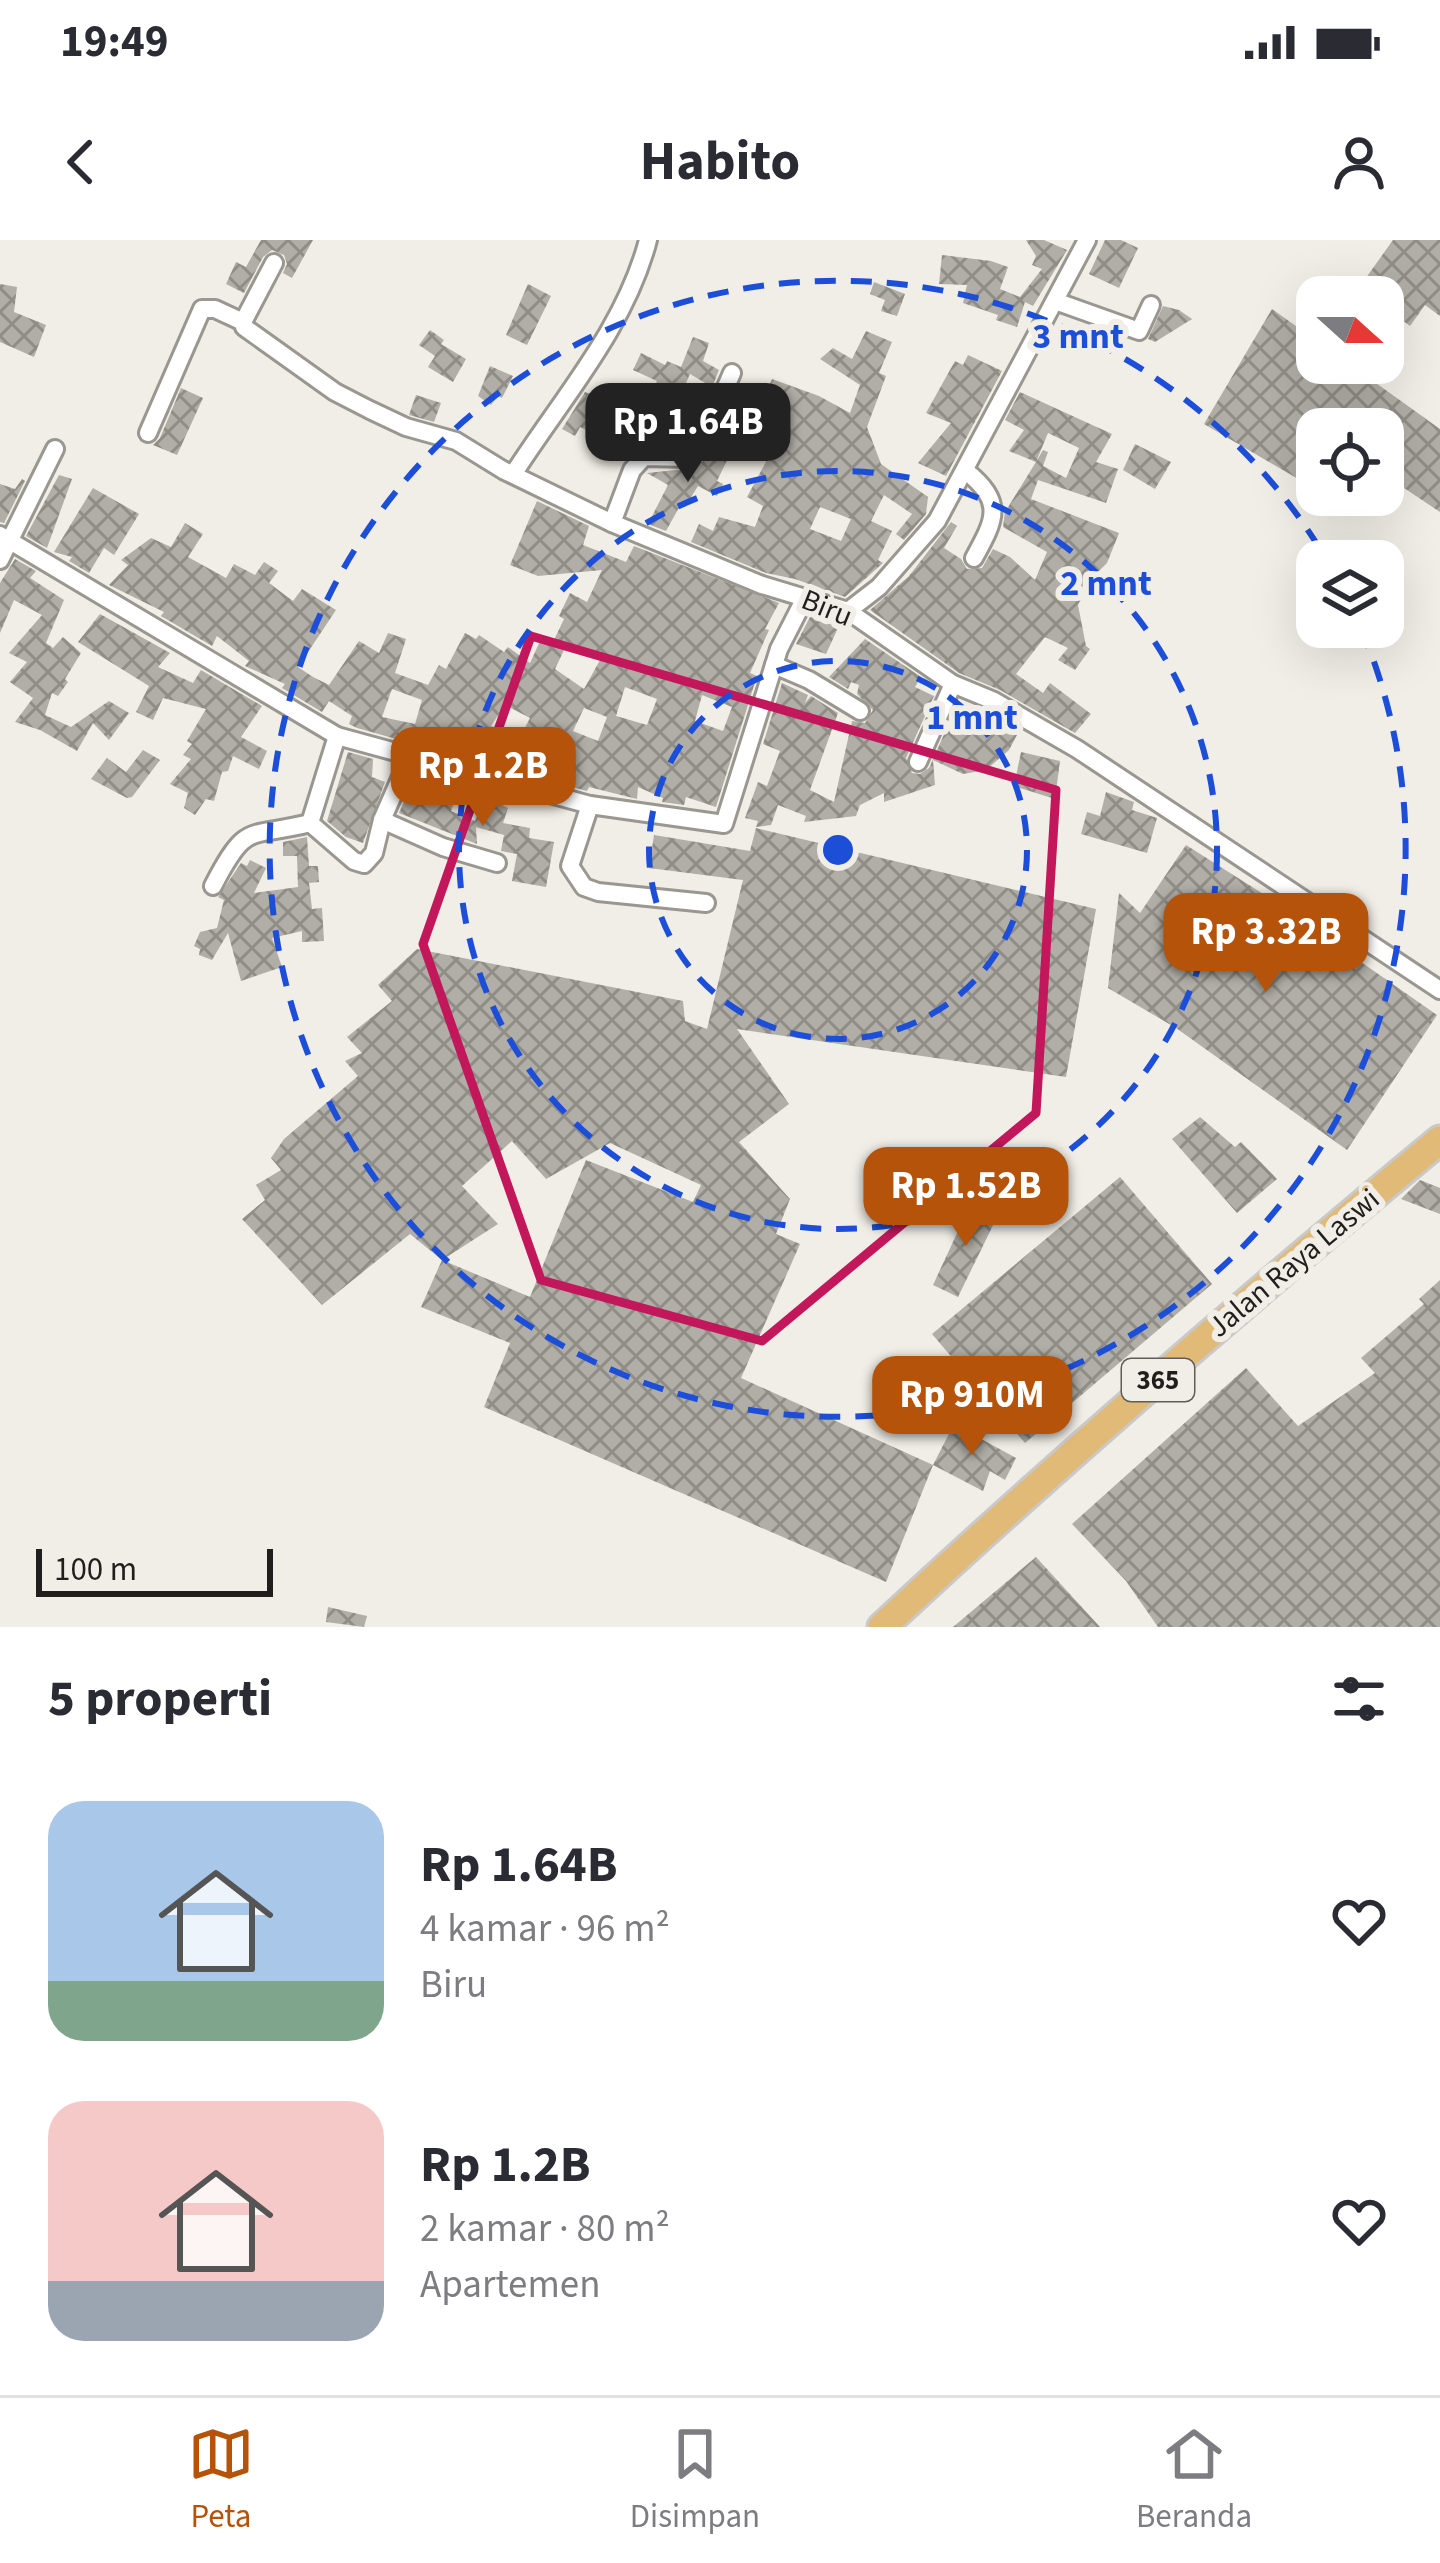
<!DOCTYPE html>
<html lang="id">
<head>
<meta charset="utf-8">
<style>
  :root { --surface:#fff; --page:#f2f2f3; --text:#2b2b33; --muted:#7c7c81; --line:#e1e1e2; --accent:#b45309 }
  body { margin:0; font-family:"Source Sans 3",sans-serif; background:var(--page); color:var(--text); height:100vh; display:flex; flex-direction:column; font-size:45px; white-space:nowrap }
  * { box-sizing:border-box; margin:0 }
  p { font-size:39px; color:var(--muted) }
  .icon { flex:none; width:66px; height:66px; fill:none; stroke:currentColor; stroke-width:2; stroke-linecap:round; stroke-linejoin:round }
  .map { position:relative; height:1387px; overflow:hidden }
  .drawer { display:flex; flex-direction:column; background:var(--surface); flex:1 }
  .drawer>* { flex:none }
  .needle { width:78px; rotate:111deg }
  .controls { position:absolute; left:1296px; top:36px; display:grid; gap:24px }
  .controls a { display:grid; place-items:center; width:108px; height:108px; border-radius:24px; background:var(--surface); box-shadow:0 12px 48px #0002; font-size:60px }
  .scale { position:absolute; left:36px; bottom:30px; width:237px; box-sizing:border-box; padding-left:12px; border:6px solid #211f1d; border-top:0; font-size:33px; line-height:42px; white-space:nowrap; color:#211f1d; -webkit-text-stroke:9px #f1eee7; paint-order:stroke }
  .price { position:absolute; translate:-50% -102px; padding:0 27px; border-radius:24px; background:var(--accent); color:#fff; font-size:39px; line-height:78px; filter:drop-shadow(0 3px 6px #0008) }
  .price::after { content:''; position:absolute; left:50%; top:72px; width:36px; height:27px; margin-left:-18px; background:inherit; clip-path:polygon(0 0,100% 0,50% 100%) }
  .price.active { background:#222; color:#fff }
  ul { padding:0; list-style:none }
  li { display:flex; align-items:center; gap:36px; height:300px; padding:0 48px }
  li span { display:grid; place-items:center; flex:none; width:336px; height:240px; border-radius:36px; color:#555 }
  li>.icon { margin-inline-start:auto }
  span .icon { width:144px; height:144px; fill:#fffc; stroke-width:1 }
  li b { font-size:51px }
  h2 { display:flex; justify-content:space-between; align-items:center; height:144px; padding:0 48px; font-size:51px }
  .status { display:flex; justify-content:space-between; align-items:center; height:84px; padding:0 60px; background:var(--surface); direction:ltr }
  .status svg { height:33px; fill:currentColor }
  header { display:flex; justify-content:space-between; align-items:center; height:156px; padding:0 48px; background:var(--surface); font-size:54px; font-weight:700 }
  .dock { display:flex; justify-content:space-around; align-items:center; height:168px; border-top:3px solid var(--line); background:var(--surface); font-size:33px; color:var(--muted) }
  .dock a { display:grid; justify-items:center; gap:6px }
  .dock .active { color:var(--accent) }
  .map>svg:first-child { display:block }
  .building { fill:url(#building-cross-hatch); fill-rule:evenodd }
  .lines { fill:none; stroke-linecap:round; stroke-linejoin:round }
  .minor-casing { stroke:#9a9690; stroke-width:22 }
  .primary-casing { stroke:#cac9c9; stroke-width:33 }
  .minor { stroke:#fff; stroke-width:16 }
  .primary { stroke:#e2ba77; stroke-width:27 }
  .marked { fill:none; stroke:#c2185b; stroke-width:9; stroke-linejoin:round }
  .ring { fill:none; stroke:#1d4ed8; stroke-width:6; stroke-dasharray:21 15 }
  .labels { text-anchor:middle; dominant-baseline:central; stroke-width:12; stroke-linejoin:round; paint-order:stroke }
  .shield { fill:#f1eee7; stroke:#5f5d5a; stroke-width:3 }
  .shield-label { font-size:27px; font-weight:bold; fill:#211f1d }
  .street-label { font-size:30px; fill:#211f1d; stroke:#f1eee7 }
  .centre { fill:#1d4ed8; stroke:#f1eee7; stroke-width:6 }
  .ring-label { font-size:36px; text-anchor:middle; font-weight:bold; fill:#1d4ed8; stroke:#f1eee7; stroke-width:12; stroke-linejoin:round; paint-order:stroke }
</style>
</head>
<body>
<div class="status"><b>19:49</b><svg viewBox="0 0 49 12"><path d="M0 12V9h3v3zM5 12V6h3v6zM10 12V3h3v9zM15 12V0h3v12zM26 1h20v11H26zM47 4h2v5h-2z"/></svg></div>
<header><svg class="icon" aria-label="back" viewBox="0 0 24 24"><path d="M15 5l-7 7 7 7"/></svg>Habito<svg class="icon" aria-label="person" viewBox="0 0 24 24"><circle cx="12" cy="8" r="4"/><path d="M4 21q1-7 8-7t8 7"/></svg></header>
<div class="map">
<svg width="1440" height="1387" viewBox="0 0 1440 1387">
  <defs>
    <pattern id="building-cross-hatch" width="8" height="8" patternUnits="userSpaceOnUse" patternTransform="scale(3)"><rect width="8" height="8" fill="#b1aea7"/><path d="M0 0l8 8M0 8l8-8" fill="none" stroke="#908d87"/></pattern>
  </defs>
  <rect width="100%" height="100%" fill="#f1eee7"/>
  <g class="building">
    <path d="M261,0H313L292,38L283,33L287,24L284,15L272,10L263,17L244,53L226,44L236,22L246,27Z"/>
    <path d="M1026,0H1044L1067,10L1033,66L1025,62L1017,87L996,80L998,75L963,63L967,45L939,44L942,15L991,21L1008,27L1000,49L1020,57L1042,29L1032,25L1036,16Z"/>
    <path d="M1105,0H1121L1138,8L1119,48L1089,34Z"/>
    <path d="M1393,0H1440V76L1425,65L1410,86L1383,66V57H1370L1358,49Z"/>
    <path d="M874,42L905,54L897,76L881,71L885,60L870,54Z"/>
    <path d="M0,44L17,47L14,72L46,85L34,117L0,102Z"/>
    <path d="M528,44L551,56L527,105L506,95Z"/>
    <path d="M1163,66L1179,70L1192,79L1155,102L1148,99Z"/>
    <path d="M1272,69L1317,101V123H1348L1440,189V272L1383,234V189H1317V250L1204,184Z"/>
    <path d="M430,90L444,100L441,104L466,119L453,142L428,127L435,116L419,105Z"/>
    <path d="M866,91L892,102L879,133L886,136L867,187L881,224L928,257L926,274L904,300L896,294L912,274L884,255L871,281L892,291L878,320L883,323L845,357L795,339L766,333L691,302L699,284L713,291L719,277L755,287L763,266L747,257L768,218L745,206L772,139L819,156L850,173L860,145L820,119L833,108L852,119ZM820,267L851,279L841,301L810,289Z"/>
    <path d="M693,97L709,103L703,121L719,130L712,147L690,134L677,163L653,151L657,141L633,130L641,113L665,125L667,121L681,127Z"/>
    <path d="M968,115L1002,131L946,236L918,223L951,183L926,173L955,121L963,125Z"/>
    <path d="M490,126L513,136L502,158L498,156L491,165L478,156Z"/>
    <path d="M181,148L203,158L177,215L153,205L160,198Z"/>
    <path d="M585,152L616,162L601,197L580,187L575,196L562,189Z"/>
    <path d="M1020,152L1112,194L1096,222L1118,229L1106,263L1038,240L1031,259L1119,293L1107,323L1091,339L1078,365L1086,406L1090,409L1075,430L1058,420L1068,408L1045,397L1016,434L1043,453L1050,443L1091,474L1075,493L1000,450L959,433L870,370L909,336L951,282L957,286L944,308L961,319L967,329L982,328L993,309L1010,317L1035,340L1047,312L1003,287L1005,272L1036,222L1009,211L1024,190L1005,180ZM1048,193L1079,208L1066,238L1043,226L1048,212L1043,210L1036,222Z"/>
    <path d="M416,155L441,163L434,182L409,175Z"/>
    <path d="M643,162L657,168L644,196L630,189Z"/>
    <path d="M716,203L732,210L717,241L723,244L717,256L698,246L685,267L681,264L666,291L648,284L668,245L647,233L695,228L709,216Z"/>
    <path d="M1135,204L1171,222L1155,249L1123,230Z"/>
    <path d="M59,235L72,239L47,308L26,296Z"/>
    <path d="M22,239L25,241L4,283L0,282V244L15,249Z"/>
    <path d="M93,248L139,274L114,315L104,308L89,333L69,321L72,317L54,312Z"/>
    <path d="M537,261L589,286L583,305L626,322L634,306L779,363L765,389L769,390L750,433L757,436L716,567L686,557L684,565L662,562L663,558L638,547L637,559L589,547L587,551L439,511L442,502L415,493L413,502H407L357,488L349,484L352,476L329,461L322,472L282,448L285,444L245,426L249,421L217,396L212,406L161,376L164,372L109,345L128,325L121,320L151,298L171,307L185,283L203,294L188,317L226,338L234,324L255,335L264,322L278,331L269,343L293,361L302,349L336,370L298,427L313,437L329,445L359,401L379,413L388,393L406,399L395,433L428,445L439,425L446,429L465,393L476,399L479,395L504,412L508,407L530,423L542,397L553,402L564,379L559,376L570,353L587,362L602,330L538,336L510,325ZM565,408L600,420L584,449L555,429ZM625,447L657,459L647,485L616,476ZM392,449L422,460L415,484L382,477ZM702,455L732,467L723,491L695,481ZM505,465L530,478L519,499L491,486ZM584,468L607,477L598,501L573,491Z"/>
    <path d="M15,319L36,331L30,338L64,360L46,403L53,408L63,397L81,413L65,439L68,442L58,456L52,453L45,475L71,487L109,461L129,473L109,500L93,483L77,511L40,490L15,482L33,458L10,442L27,422L9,413L42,375L14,360L0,393V343Z"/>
    <path d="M812,373L829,379L826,381L838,388L826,414L796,404Z"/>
    <path d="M100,374L170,413L158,427L193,443L201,430L262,466L241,497L267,511L259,529L233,516L228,531L222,532L214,561L206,559L195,575L184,568L188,553L170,544L191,519L183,515L192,504L187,501L206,469L163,458L153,480L136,472L149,446L78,402Z"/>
    <path d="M865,399L921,437L915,447L934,456L906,518L912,533L920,534L929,528L959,461L969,468L967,472L1017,495L1009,510L986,530L963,534L933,520L935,545L884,562V553L860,565L856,576L804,582L806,576L778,565L771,585L756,587L758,581L745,578L758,542L767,546L780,511L763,504L782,443L808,455L805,463L811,456L838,473L810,550L834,562L852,481L865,483L873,470L857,454L859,445L851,442L848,449L829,437Z"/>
    <path d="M143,510L160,520L132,557L127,558L91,539L107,518L126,532Z"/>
    <path d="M348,512L373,519L372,537L385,542L363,603L346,597L327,581Z"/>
    <path d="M1021,512L1060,521L1055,559L1014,546Z"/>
    <path d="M424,539L458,551L451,571L475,581L487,550L499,554L496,562L508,568L503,583L530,588L529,598L554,602L546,647L512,641L517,614L501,611L504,595L476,587L477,604L399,573L406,557L417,561Z"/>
    <path d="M1106,552L1134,562L1132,570L1157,578L1147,613L1081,594L1087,572L1100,576Z"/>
    <path d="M756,588L1096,669L1066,837L737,789L789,864L739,902L790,959L776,994L800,1004L741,1138L933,1225L886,1342L484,1167L510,1103L421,1067L442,1020L410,994L322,1065L242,979L265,960L256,945L281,930L271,918L284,899L358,836L345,821L362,813L347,797L392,761L378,745L417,709L683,761L685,781L707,789L743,640L649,628L654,595L750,611ZM512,901L546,939L610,903L701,945L693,962L586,920L530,1057L442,1020L498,984L462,946Z"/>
    <path d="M307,597L309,626H318L319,642L309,643L312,669L322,668L324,701L302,702V691L272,698L282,727L241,741L228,693L212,720L199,715L200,709L194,706L200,692L217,688L224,660L218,657L241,623L247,626L250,620L266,628L254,653L298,647L297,616H283V602Z"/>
    <path d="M1186,605L1268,657L1437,775L1347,910L1176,788L1108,748L1119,653L1140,673Z"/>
    <path d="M1200,877L1235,907L1241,902L1277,939L1237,973L1172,899Z"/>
    <path d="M1120,937L1212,1044L1025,1203L932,1094Z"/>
    <path d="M1420,940L1440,948V974L1401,959Z"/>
    <path d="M972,961L999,973L958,1057L933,1045Z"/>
    <path d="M1440,1040V1387H1158L1126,1341L1072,1284L1246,1128L1298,1186L1375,1133L1361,1118L1424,1064L1419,1059Z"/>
    <path d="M954,1184L1016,1218L1005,1240L990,1231L983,1251L933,1225Z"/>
    <path d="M1036,1317L1100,1387H953Z"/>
    <path d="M328,1367L367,1376L364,1387L326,1382Z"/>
  </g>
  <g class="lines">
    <defs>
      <g id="minor">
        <path d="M274,23L243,82L244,87L335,152L370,170L406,187L456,201L503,230L612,283L762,345L848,371L953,444L994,461L1077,509L1440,750"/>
        <path d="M1055,61L1139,91L1151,65"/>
        <path d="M148,193L202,69H215L243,82"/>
        <path d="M966,231C1004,262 996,278 974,318"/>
        <path d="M514,233C562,158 625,88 648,0"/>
        <path d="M612,283L632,230L644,217L688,218L700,207L732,133"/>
        <path d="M0,295L337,496L590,565L724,584L779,409L805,358"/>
        <path d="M0,320L55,209"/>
        <path d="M848,371L879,347L937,281L1087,0"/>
        <path d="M774,425L809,440L860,471"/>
        <path d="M918,522L953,444"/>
        <path d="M590,565L570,626L584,647L598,652L706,663"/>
        <path d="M382,580L443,607L497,623"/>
        <path d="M310,583L354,621L364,624L374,613L382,580L411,514"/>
        <path d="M213,646C247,580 248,599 310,583L337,496"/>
      </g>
      <path id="primary" d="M882,1387C1063,1219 1249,1058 1440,900"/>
    </defs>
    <use href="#minor" class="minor-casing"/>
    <use href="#primary" class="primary-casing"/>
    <use href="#minor" class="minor"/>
    <use href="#primary" class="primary"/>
  </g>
  <path class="marked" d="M531,396L1056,550L1036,873L762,1101L541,1040L423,704Z"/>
  <g class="ring">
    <circle cx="838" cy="610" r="189"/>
    <circle cx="838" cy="610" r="379"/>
    <path d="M1361 388A568 568 0 1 1 1325 317"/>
  </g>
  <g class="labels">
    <rect class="shield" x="1122" y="1119" width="72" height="42" rx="9"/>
    <g class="shield-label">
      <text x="1158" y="1140">365</text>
    </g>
    <g class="street-label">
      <text transform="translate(827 368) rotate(22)">Biru</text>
      <text transform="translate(1294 1023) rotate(-40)">Jalan Raya Laswi</text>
    </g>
  </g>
  <circle cx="838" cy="610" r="18" class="centre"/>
  <g class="ring-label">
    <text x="1078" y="108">3 mnt</text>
    <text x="1106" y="355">2 mnt</text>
    <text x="972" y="489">1 mnt</text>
  </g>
</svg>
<div class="controls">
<a><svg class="needle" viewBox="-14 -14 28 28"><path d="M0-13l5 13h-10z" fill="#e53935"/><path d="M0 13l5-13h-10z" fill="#7c7c81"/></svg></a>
<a><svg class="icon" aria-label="locate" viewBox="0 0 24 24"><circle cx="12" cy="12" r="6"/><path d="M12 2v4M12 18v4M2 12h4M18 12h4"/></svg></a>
<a><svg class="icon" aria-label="layers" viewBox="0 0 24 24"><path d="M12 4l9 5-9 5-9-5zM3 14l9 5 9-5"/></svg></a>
</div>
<div class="scale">100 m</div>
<b class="price active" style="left:688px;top:245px">Rp 1.64B</b>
<b class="price" style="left:483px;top:589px">Rp 1.2B</b>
<b class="price" style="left:1266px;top:755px">Rp 3.32B</b>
<b class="price" style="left:966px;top:1009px">Rp 1.52B</b>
<b class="price" style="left:972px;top:1218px">Rp 910M</b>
</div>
<section class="drawer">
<h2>5 properti<svg class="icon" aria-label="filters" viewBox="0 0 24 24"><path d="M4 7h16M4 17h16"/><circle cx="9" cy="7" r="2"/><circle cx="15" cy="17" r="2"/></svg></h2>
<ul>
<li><span style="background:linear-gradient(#a9c7e8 75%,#7fa58c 0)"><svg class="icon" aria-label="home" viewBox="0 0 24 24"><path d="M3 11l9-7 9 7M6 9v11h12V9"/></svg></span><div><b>Rp 1.64B</b><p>4 kamar · 96 m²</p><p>Biru</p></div><svg class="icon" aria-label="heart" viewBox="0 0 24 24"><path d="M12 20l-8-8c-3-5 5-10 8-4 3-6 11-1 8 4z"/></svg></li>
<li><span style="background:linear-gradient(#f6c9c9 75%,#9aa5b1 0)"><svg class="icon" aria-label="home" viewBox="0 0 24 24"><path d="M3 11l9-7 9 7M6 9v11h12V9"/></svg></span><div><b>Rp 1.2B</b><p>2 kamar · 80 m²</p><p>Apartemen</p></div><svg class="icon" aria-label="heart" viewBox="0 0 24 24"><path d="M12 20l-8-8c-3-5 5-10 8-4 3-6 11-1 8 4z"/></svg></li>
</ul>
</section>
<nav class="dock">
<a class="active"><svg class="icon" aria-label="map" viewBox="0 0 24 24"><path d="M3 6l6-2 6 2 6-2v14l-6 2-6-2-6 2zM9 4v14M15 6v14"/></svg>Peta</a>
<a><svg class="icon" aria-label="saved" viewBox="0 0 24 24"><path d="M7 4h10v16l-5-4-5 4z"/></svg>Disimpan</a>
<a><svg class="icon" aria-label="home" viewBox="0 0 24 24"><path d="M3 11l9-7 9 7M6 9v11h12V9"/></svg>Beranda</a>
</nav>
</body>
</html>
